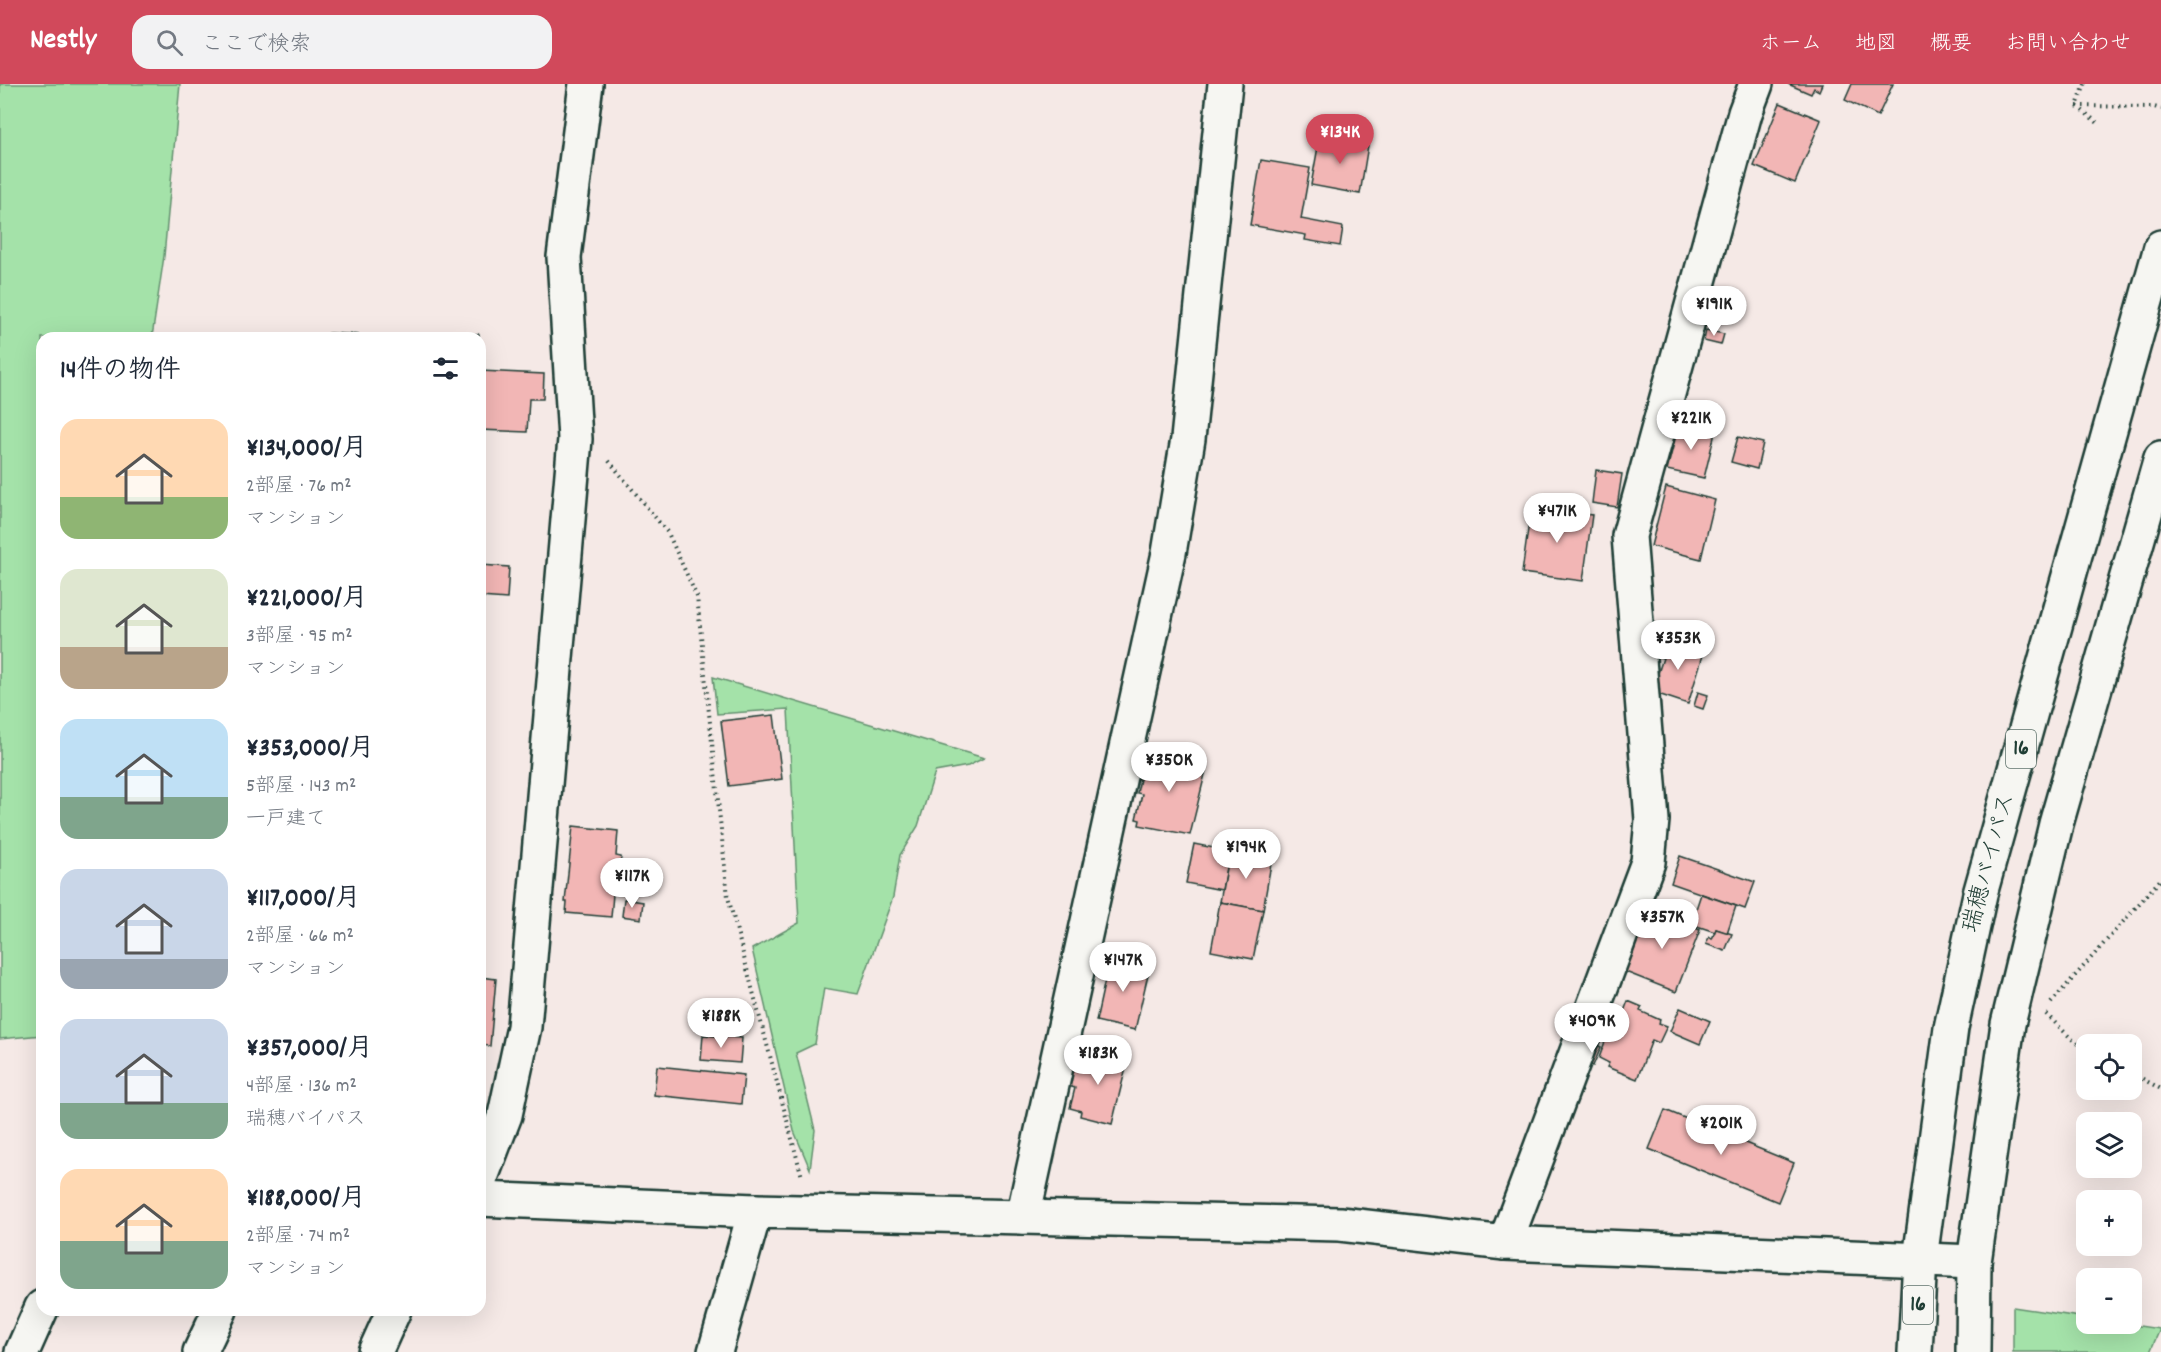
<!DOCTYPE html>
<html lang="ja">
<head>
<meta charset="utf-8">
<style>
  :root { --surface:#fff; --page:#f2f2f3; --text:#1f2937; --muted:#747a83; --accent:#d1495b }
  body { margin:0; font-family:Dekko,"Klee One",sans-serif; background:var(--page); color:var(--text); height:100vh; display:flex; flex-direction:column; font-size:22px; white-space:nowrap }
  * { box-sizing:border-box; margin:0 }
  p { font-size:20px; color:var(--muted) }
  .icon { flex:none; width:33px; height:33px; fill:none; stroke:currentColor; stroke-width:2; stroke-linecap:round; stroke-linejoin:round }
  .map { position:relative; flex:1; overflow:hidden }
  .panel { position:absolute; left:36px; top:248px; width:450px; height:984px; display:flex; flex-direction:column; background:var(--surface); border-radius:18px; box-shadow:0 6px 24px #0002 }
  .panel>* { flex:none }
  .controls { position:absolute; left:2076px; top:950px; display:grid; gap:12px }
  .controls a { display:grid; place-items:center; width:66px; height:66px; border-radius:12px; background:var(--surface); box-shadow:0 6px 24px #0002; font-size:30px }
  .price { position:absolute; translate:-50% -51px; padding:0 14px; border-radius:21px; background:#fff; color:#222; font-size:20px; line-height:39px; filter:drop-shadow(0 2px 3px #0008) }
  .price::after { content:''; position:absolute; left:50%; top:36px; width:18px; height:14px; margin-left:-9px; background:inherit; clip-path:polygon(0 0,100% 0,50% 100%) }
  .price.current { background:var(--accent); color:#fff }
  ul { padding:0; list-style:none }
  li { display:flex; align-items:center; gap:18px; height:150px; padding:0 24px }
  li span { display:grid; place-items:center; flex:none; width:168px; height:120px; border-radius:18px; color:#555 }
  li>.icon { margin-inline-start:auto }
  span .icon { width:72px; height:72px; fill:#fffc; stroke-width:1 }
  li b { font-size:26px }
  h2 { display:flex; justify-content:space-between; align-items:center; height:72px; padding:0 24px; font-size:26px }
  header { display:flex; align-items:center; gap:36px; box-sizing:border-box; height:84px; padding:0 30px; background:var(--accent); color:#fff }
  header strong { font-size:28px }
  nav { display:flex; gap:33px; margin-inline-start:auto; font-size:21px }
  .search { width:420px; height:54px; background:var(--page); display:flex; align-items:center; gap:15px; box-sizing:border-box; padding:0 21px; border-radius:18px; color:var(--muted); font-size:22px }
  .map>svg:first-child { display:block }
  .green { fill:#a4e2a9; stroke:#62906e; stroke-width:1.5 }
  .building { fill:#f2b6b5; stroke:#1f3d34; stroke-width:1.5 }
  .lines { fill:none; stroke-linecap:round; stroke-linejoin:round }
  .minor-casing { stroke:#1f3d34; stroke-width:38 }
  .trunk-casing { stroke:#1f3d34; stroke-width:38 }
  .path { stroke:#1f3d34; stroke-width:4; stroke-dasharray:1.5 4.5; stroke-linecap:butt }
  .minor { stroke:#f6f6f2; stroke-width:33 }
  .trunk { stroke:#f6f6f2; stroke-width:33 }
  .labels { text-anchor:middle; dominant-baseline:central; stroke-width:4.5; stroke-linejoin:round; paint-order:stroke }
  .shield { fill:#f6f6f2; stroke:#60746d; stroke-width:1.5 }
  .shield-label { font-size:22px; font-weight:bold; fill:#1f3d34 }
  .street-label { font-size:24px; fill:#1f3d34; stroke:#f6f6f2 }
</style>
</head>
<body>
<header>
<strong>Nestly</strong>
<div class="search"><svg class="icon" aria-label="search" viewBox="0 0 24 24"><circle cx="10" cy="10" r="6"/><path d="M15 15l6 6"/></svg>ここで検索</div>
<nav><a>ホーム</a><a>地図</a><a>概要</a><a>お問い合わせ</a></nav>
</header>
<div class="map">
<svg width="2161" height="1268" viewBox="0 0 2161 1268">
  <rect width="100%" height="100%" fill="#f5e9e6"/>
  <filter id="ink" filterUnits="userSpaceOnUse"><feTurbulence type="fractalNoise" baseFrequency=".0167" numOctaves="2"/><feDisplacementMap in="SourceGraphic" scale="12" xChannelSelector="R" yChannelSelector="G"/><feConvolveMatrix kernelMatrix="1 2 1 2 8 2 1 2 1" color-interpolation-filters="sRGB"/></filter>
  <g filter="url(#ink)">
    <g class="green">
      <path d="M0,0H180L164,172L152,253L42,254V951L0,955Z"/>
      <path d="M713,593L984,674L968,682L935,688L918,742L900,771L893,813L858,910L824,904L815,960L796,969L815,1046L810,1085L794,1047L752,865L799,839L788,625L717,630Z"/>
      <path d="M2013,1223L2086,1234V1239H2119L2160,1245L2150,1268H2013Z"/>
    </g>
    <g class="building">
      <path d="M1788,0H1822L1819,7L1814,4L1811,10Z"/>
      <path d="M1852,0H1893L1878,32L1845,16Z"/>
      <path d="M1780,19L1821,36L1795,99L1754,82Z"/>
      <path d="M1320,52L1368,61L1360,110L1311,101Z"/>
      <path d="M1261,76L1310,84L1301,135L1343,143L1340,162L1305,156L1306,151L1250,141Z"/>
      <path d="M1706,246L1724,250L1721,261L1704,257Z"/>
      <path d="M329,249L378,252V254H328Z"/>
      <path d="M439,249L479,250V254H439Z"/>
      <path d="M480,287L544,290L543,315H529L527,348L480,346Z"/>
      <path d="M1679,340L1715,349L1704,394L1667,386Z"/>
      <path d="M1738,353L1763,359L1757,385L1731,378Z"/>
      <path d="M1596,386L1622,390L1617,423L1592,419Z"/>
      <path d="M1666,403L1715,416L1701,475L1651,462Z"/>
      <path d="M1531,423L1592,431L1583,497L1522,489Z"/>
      <path d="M480,481L509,483L507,515L480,513Z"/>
      <path d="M1666,555L1704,568L1688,620L1652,608L1663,574L1660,573Z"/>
      <path d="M1698,608L1708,611L1703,625L1694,622Z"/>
      <path d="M774,631L782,695L729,702L721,637Z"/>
      <path d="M1142,668L1207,682L1190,751L1139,741L1140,736L1136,735L1142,710L1137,709L1140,695L1136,694Z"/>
      <path d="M573,742L618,747L616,772L621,773L619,788H615L611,833L566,829L567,818H565Z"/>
      <path d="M1194,760L1229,767L1222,806L1186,799Z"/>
      <path d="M1229,767L1272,774L1263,826L1220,818Z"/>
      <path d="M1680,772L1755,798L1745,825L1671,799Z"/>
      <path d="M1701,810L1736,822L1727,849L1716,845L1715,848L1691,840Z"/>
      <path d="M624,815L643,818L641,835L622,832Z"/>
      <path d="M1220,818L1263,826L1253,875L1211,867Z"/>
      <path d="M1659,821L1678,829L1675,836L1700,846L1676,908L1623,887L1645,831L1654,835Z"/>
      <path d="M1716,845L1732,850L1725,867L1706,860L1709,853L1712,855Z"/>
      <path d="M1110,873L1150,882L1135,946L1096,937Z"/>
      <path d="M480,893L496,895L490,962L480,961Z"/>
      <path d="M1628,917L1642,923L1640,927L1660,936L1659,939L1667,942L1659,959L1652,956L1637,995L1607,983L1609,979L1599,974L1606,955L1601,953L1610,931L1621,935Z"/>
      <path d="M1680,924L1710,937L1700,960L1670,947Z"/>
      <path d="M703,951L742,954L740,979L701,976Z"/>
      <path d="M1592,959L1601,963L1593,982L1584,978Z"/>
      <path d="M1093,966L1128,975L1112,1040L1080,1032L1081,1027L1070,1024L1075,1004L1068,1002L1075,975L1088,979Z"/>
      <path d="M657,982L744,991L741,1020L654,1011Z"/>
      <path d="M1665,1026L1794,1079L1778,1118L1649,1065Z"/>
    </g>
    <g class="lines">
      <defs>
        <g id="minor">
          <path d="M480,1096L505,1031L524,943L575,355L564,173L586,0"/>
          <path d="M480,1115L755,1127"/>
          <path d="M1023,1133L1169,469L1188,355L1225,0"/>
          <path d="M1505,1159L1648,778L1652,736L1629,452L1745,29L1756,0"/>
          <path d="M22,1268L42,1223"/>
          <path d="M200,1268L220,1226"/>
          <path d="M375,1268L394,1226"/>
          <path d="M715,1268L755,1127L1340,1140L1505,1159L1974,1178"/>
        </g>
        <g id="trunk">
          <path d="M1915,1268L1920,1175L1951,944L1980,810L2161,163"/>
          <path d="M1973,1268L1974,1178L2008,940L2056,740L2161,374"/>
        </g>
      </defs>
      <use href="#minor" class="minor-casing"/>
      <use href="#trunk" class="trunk-casing"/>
      <g class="path">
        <path d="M2085,0L2077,22L2099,40"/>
        <path d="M2077,22L2154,23L2161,25"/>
        <path d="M609,377L668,449L697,513L728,813L802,1093"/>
        <path d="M2051,919L2161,795"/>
        <path d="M2046,930L2076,959L2086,965"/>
        <path d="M2132,989L2161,1005"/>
      </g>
      <use href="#minor" class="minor"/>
      <use href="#trunk" class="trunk"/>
    </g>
  </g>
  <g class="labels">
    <g class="shield">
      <rect x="2006" y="646" width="30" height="38" rx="4.5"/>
      <rect x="1903" y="1202" width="30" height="38" rx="4.5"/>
    </g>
    <g class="shield-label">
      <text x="2021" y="665">16</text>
      <text x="1918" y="1221">16</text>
    </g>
    <g class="street-label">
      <text transform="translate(1990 779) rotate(-75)">瑞穂バイパス</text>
    </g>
  </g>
</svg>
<div class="controls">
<a><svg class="icon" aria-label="locate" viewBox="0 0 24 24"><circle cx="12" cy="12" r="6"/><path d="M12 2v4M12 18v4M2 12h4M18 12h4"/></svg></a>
<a><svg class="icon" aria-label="layers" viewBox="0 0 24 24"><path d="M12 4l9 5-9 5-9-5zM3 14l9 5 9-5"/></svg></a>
<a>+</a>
<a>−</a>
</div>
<b class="price current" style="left:1340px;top:81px">¥134K</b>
<b class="price" style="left:1714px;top:253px">¥191K</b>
<b class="price" style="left:1691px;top:367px">¥221K</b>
<b class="price" style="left:1557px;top:460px">¥471K</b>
<b class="price" style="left:1678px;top:587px">¥353K</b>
<b class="price" style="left:1169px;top:709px">¥350K</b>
<b class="price" style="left:1246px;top:796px">¥194K</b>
<b class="price" style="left:632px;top:825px">¥117K</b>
<b class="price" style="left:1662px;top:866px">¥357K</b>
<b class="price" style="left:1123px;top:909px">¥147K</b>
<b class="price" style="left:721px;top:965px">¥188K</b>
<b class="price" style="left:1592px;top:970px">¥409K</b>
<b class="price" style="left:1098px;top:1002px">¥183K</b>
<b class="price" style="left:1721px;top:1072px">¥201K</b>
<section class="panel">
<h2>14件の物件<svg class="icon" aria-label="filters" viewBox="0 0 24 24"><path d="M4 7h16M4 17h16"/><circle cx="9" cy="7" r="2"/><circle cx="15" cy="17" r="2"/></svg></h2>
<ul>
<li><span style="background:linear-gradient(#ffd9b3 65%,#8fb573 0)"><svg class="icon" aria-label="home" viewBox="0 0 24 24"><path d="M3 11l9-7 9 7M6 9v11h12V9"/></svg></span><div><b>¥134,000/月</b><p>2部屋 · 76 m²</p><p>マンション</p></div></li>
<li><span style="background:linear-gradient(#dfe7d0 65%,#b9a48a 0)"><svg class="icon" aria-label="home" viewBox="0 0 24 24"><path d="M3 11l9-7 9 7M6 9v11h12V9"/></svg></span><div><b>¥221,000/月</b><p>3部屋 · 95 m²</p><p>マンション</p></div></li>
<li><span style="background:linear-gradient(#bfe0f5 65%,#7fa58c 0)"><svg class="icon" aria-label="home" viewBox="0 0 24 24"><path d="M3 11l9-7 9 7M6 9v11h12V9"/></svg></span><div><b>¥353,000/月</b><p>5部屋 · 143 m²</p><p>一戸建て</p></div></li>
<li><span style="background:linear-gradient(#c9d6e8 75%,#9aa5b1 0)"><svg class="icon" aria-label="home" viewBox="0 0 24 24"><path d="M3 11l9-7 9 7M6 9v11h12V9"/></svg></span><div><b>¥117,000/月</b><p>2部屋 · 66 m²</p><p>マンション</p></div></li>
<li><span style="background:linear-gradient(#c9d6e8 70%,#7fa58c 0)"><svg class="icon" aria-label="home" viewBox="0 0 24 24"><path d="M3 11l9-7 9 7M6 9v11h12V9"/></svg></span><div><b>¥357,000/月</b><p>4部屋 · 136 m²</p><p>瑞穂バイパス</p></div></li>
<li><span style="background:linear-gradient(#ffd9b3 60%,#7fa58c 0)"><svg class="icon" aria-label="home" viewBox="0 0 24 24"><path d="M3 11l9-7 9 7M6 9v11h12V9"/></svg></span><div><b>¥188,000/月</b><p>2部屋 · 74 m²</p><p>マンション</p></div></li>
</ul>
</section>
</div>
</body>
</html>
